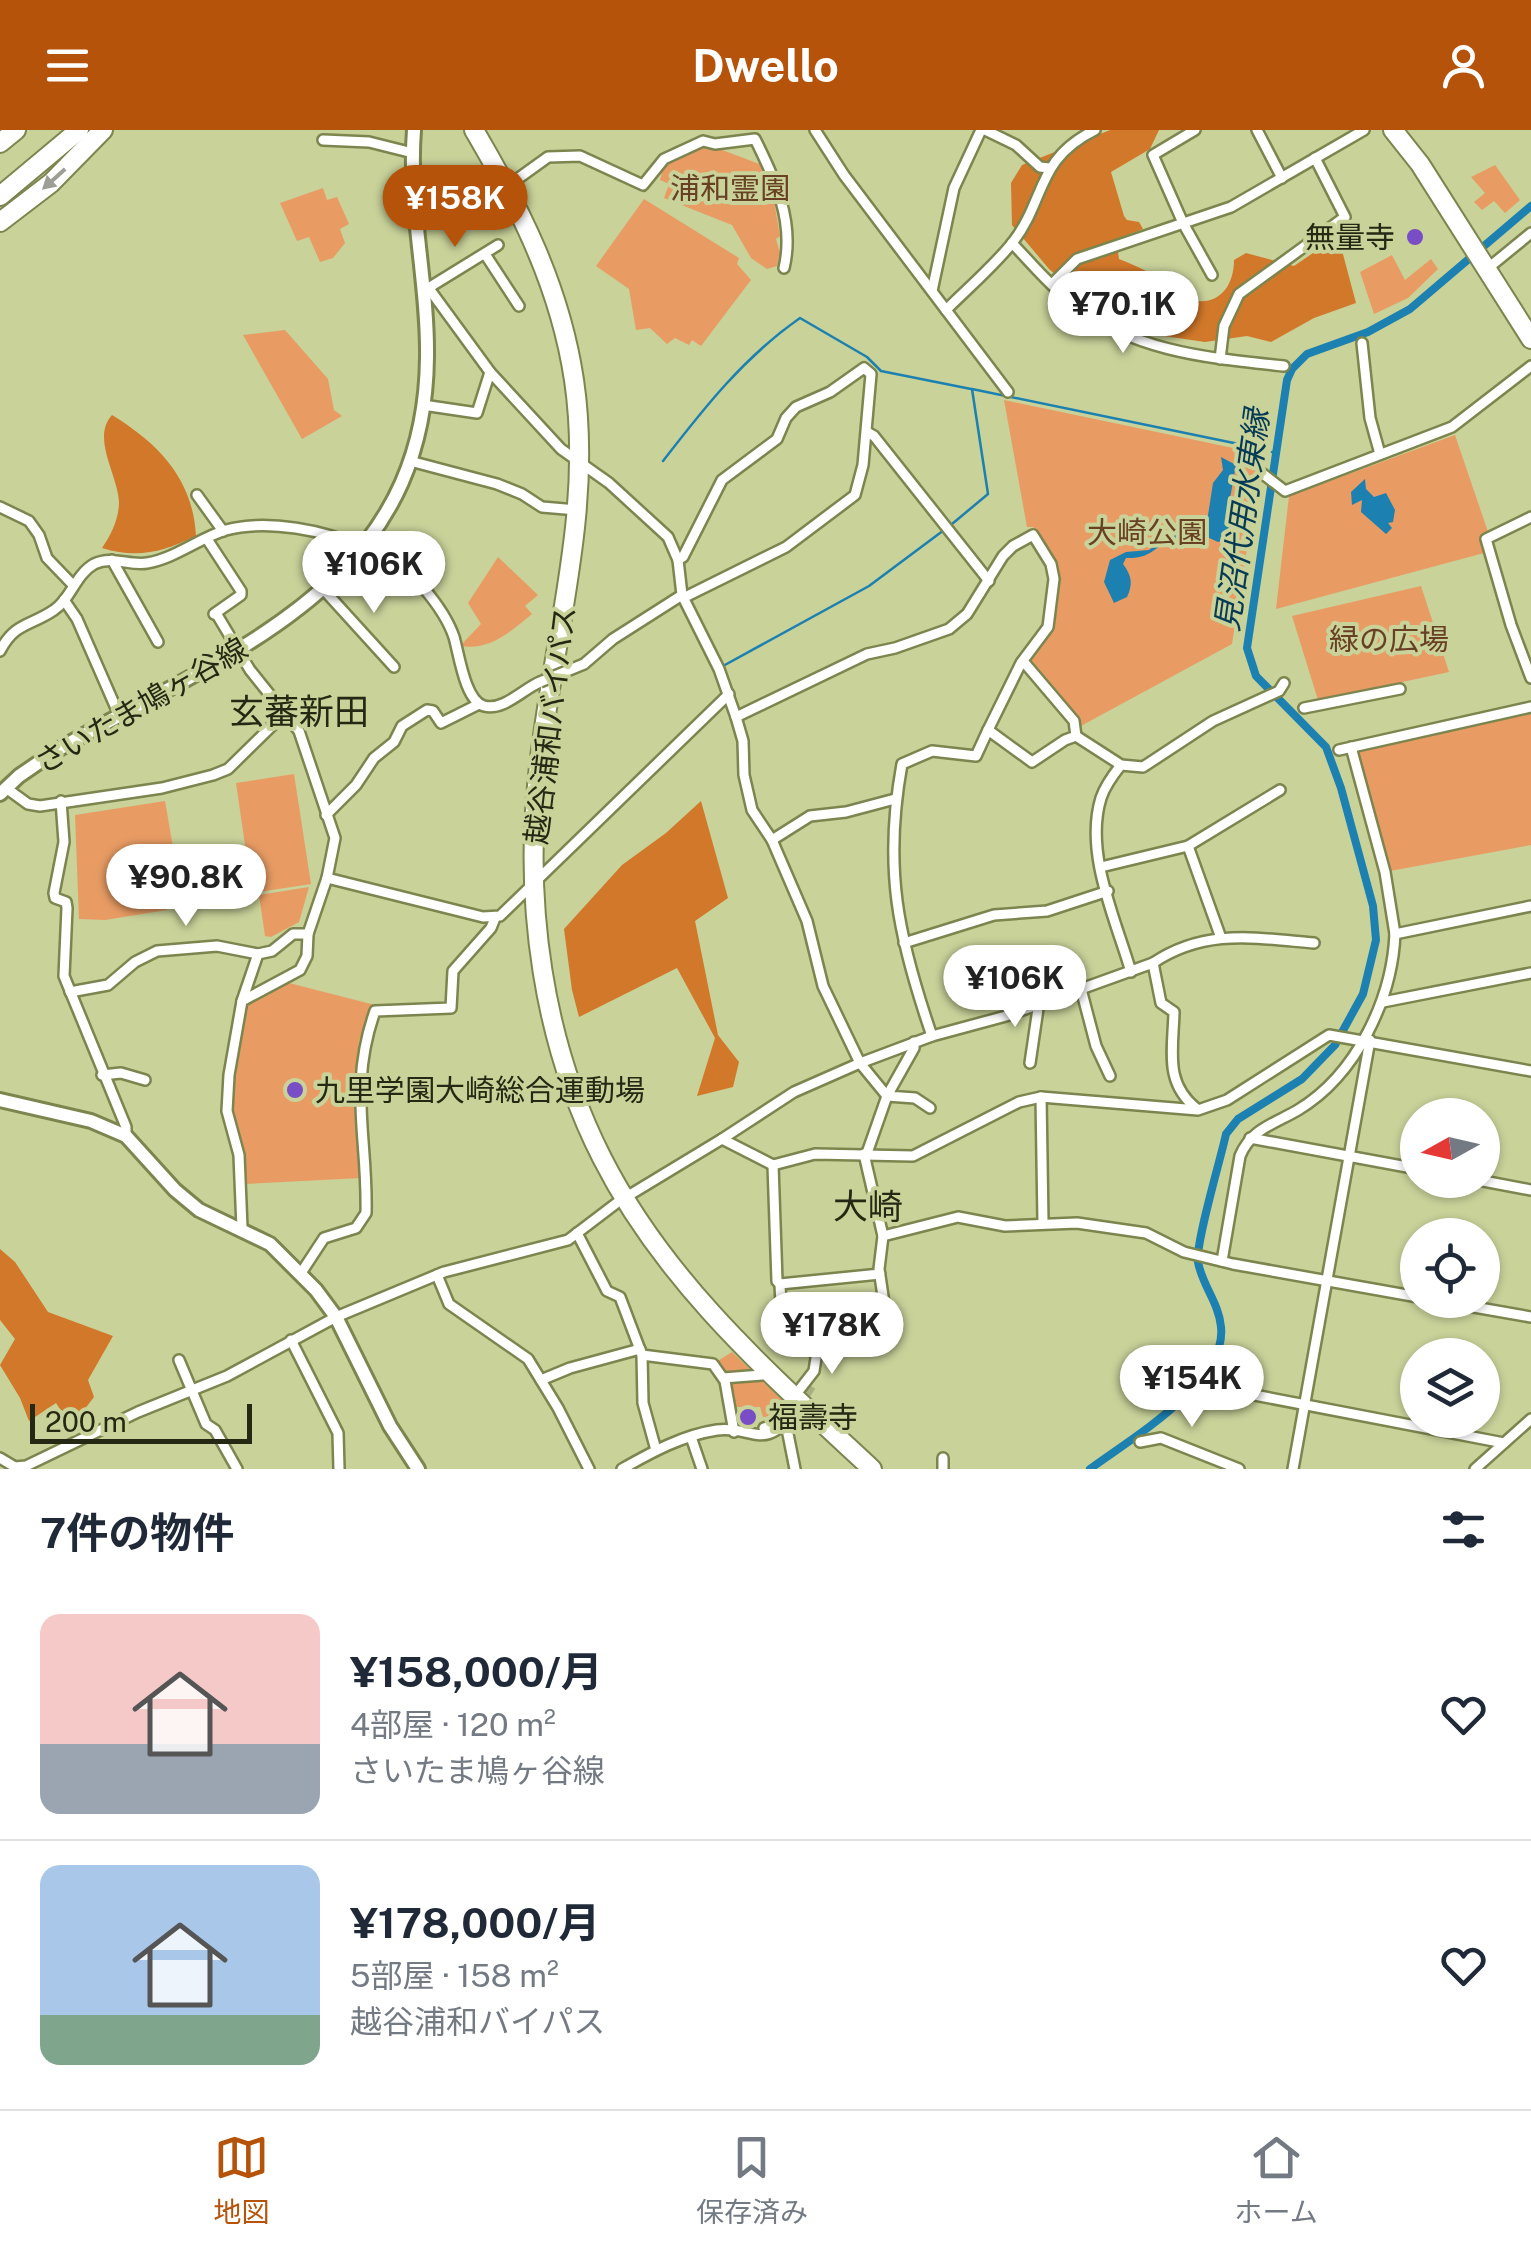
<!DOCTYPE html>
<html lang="ja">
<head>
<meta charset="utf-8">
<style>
  :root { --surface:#fff; --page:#f6f6f7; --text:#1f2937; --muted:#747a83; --line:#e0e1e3; --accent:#b45309 }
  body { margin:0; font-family:"Public Sans","Noto Sans JP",sans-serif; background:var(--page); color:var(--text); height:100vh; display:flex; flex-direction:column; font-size:38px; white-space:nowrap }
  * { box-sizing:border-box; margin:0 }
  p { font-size:32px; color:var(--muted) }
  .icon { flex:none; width:55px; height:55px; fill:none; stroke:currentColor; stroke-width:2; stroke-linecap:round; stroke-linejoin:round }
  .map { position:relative; height:1339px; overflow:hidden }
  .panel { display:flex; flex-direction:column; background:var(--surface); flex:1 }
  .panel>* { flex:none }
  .needle { width:65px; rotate:262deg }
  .buttons { position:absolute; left:1400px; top:968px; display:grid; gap:20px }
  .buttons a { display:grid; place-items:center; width:100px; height:100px; border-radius:50%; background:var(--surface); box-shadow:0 2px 8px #0004; font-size:50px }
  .scale { position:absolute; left:30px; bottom:25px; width:222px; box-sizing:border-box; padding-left:10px; border:5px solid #252913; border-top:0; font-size:28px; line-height:35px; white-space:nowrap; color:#252913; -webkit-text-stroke:8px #c8d299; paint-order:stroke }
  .price { position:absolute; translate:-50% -85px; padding:0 22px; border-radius:35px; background:#fff; color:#222; font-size:32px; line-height:65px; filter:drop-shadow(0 2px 5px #0008) }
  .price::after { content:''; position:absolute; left:50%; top:60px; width:30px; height:22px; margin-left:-15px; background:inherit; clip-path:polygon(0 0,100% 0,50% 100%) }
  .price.on { background:var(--accent); color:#fff }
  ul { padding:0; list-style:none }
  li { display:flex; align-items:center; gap:30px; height:250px; padding:0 40px }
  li+li { border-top:2px solid var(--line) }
  li span { display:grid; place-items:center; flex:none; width:280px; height:200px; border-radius:20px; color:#555 }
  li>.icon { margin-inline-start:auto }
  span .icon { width:120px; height:120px; fill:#fffc; stroke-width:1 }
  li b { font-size:42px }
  h2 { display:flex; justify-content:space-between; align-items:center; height:120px; padding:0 40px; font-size:42px }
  header { display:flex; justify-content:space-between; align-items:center; height:130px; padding:0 40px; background:var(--accent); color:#fff; font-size:45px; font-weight:700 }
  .tab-bar { display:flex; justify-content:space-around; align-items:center; height:140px; border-top:2px solid var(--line); background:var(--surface); font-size:28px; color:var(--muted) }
  .tab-bar a { display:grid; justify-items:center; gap:5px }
  .tab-bar .on { color:var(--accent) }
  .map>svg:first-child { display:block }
  .green { fill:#e89c64 }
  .forest { fill:#d2782a }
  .water { fill:#1c80b1 }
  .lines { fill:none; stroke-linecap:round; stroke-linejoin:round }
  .stream { stroke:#1c80b1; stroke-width:2.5 }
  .canal { stroke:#1c80b1; stroke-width:8 }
  .street-tunnel { stroke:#a7b07e; stroke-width:9; stroke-dasharray:9 4.5; stroke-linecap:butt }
  .street-casing { stroke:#7c854e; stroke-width:14 }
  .secondary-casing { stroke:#7c854e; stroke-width:18 }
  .highway-casing { stroke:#7c854e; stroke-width:22 }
  .street { stroke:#fff; stroke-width:9 }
  .secondary { stroke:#fff; stroke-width:12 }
  .highway { stroke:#fff; stroke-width:18 }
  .street-bridge-casing { stroke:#7c854e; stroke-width:14; stroke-linecap:butt }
  .street-bridge { stroke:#fff; stroke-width:9 }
  .oneway { fill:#9d9f95 }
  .poi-dot { fill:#784dc5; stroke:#c8d299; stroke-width:4 }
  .labels { text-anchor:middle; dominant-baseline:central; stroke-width:8; stroke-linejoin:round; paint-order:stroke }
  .park-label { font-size:30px; fill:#684124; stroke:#c8d299 }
  .poi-label { font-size:30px; fill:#252913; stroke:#c8d299; text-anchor:start }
  .street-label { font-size:30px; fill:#252913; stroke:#c8d299 }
  .water-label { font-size:32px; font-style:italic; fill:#053b55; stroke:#c8d299 }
  .quarter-label { font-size:35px; fill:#252913; stroke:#c8d299 }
</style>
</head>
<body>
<header><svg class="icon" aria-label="menu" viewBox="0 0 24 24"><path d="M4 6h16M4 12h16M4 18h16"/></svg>Dwello<svg class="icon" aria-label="person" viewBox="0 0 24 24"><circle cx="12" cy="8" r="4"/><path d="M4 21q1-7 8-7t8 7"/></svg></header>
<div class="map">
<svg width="1531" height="1339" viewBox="0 0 1531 1339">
  <rect width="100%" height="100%" fill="#c8d299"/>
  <g class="green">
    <path d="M704,13L762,35L771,54L780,106L776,109L780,123L777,136L767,139L751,128L732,95L664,68L669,54L660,50L665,32Z"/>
    <path d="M1495,35L1520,70L1505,83L1494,71L1482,80L1474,72L1485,63L1471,47Z"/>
    <path d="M323,58L327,70L337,67L349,94L340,99L345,113L333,128L320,132L309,107L297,111L280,73Z"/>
    <path d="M644,69L739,128L737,134L751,150L701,216L692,210L689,215L675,208L667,214L650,198L636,200L629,159L596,136Z"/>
    <path d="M1392,125L1405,150L1431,129L1438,139L1408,168L1374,184L1360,142Z"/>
    <path d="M285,200L328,249L334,280L342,286L302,309L243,205Z"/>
    <path d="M1004,270L1262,324L1232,514L1079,597L1029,534L1028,529L1046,507L1053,433L1033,397H1027Z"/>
    <path d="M1455,305L1488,402L1480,408L1484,423L1276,479L1289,366Z"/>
    <path d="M498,427L538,465L525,476L532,484C510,502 490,521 460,516L481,494L468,473Z"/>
    <path d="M1421,456L1449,542L1318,570L1292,486Z"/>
    <path d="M1531,584V715L1390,741L1358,619Z"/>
    <path d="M294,644L311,754L252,763L236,653Z"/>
    <path d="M165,671L179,752L164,755L167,780L105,790L79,789L75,685Z"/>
    <path d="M309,757L299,792L271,807L265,806L259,765Z"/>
    <path d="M285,852L375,875L359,911L355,995L361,1048L244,1054L230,982L244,882L252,870Z"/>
    <path d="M732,1222L787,1275L778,1286L763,1287L760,1277H734L716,1232Z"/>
  </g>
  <g class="forest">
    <path d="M1110,0H1159L1150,19L1111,42L1124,86L1127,90L1139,92L1143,99L1116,109L1119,129C1129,133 1139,137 1148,142C1160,149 1169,160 1181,166C1212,181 1234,162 1234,130L1246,123L1294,136L1335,108L1340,113L1356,173L1314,188L1271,212L1247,206L1205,212L1150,204L1089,174L1049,139L1012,95L1011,53L1022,35Z"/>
    <path d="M112,285C159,314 193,349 196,406C162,422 138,429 102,418C111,405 119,389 119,372C118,345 91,308 112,285Z"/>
    <path d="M701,671L728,768L695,791L718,905L739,932L733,957L697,966L715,908L677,838L579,887L572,860L564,799L622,735L666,703Z"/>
    <path d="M0,1119L15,1132L48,1182L113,1206L88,1250L94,1267L84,1280L65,1287L56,1273L29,1291L20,1268L0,1235L15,1209L0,1190Z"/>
  </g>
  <g class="water">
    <path d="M1221,327L1236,335L1228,380L1235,393L1230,408L1218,412L1205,406C1194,411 1184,405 1172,410C1152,418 1151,429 1126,428L1123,434C1132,446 1133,454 1127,467L1114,473L1104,452L1110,430L1126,422L1149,420L1169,404L1206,398L1213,353L1223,340Z"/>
    <path d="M1365,349L1366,359L1374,367L1386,363L1395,380L1393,392L1388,393L1392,398L1386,404L1361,382L1362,370L1352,375L1351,362Z"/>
  </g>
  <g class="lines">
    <g class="stream">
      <path d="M1272,322L1276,323"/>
      <path d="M663,331C704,278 744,227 800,188L867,227L881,241L971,259"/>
      <path d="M952,394L988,364L972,259L1258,318"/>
      <path d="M723,536L869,456L944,400"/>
    </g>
    <path class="canal" d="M1090,1339C1130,1309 1227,1253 1221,1197C1219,1173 1202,1155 1198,1132C1195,1114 1221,1028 1226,1004L1238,989L1302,949L1335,915L1363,864L1376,810L1373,776L1341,658L1326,617L1256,546L1247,518L1287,250L1292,239L1307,224L1368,202L1410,179L1531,76"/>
    <path class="street-tunnel" d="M799,1275L813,1254"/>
    <defs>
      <g id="street">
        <path d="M815,0L844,45L1008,262"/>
        <path d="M985,0L1016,15L1040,37L1049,38"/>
        <path d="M1195,0L1153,25L1183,93L1212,145"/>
        <path d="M1257,0L1282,48"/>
        <path d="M323,10L369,12L413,23"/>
        <path d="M516,50L548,27L580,26L643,55L664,29L703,11L715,14L755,9C775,49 795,92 784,138"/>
        <path d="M1012,113C1031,133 1050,156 1072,173C1133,222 1209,228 1284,236"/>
        <path d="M485,124L519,176"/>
        <path d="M1487,139L1531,103"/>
        <path d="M1052,154L1077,129L1231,77L1364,0"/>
        <path d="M425,160L498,115"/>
        <path d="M430,160L490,242L561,319L609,353L668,407L678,430L682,465L719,539L736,587L743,611L744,645L752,680L772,710L807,791L823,856L860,933L887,966L867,1023"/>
        <path d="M932,161L954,58L981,0"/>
        <path d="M946,180C968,158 994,136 1013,112C1046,69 1036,29 1095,0"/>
        <path d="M1362,213L1370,288L1380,324"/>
        <path d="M1220,229L1224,196L1239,164L1345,87L1315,28"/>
        <path d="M423,275L477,283L490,242"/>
        <path d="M867,302L874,306L989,451"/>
        <path d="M410,331L497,354L522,364L542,377L577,380"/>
        <path d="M1263,344L1285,361L1452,297L1531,236"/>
        <path d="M197,365L223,401"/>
        <path d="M0,377L29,391L39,405L47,428L73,455"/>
        <path d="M1531,387L1486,409L1511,495L1531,548"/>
        <path d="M372,406C401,434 441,469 454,507C459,524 465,571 484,576C504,581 523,559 540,552"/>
        <path d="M207,409L241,461V465L214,484"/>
        <path d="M112,430L158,512"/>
        <path d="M678,430L683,427L722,350L777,309L786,288L796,277L830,262L864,238L871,244L863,335L855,365L786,417L683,468"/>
        <path d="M324,460L394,537"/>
        <path d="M64,470L77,489L119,585"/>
        <path d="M216,483L250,540L299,601L335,708L327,748L308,804L307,826L300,840L242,871L229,945L227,981L239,1025L242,1098"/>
        <path d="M0,521C15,492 31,496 54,480C71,469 75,445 94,434C112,425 129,436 147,433C176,428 199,408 226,400C268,389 325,400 363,418"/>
        <path d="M1023,531L1074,591L1076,606"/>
        <path d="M584,534L613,509L682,465"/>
        <path d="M1304,578L1400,559"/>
        <path d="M736,587L867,524L895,518L949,499L967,484L1003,426L1013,416L1033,405L1051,434L1054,449L1048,497L1021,533L988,600"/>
        <path d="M1351,617L1385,742L1395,804"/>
        <path d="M1339,620L1531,577"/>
        <path d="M1121,635C1113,645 1105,656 1101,668C1084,723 1116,790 1131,842"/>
        <path d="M6,658L28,674L40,676L162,658L213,645L228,639L284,584"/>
        <path d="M61,671L64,712L54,763L55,768L66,772L67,778L64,846L126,997V1006"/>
        <path d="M326,685L356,655L374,628L394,612L402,596L427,580L433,581L441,593L479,574"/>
        <path d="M772,710L810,686L846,682L895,669"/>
        <path d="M1188,716L1221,808"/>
        <path d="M1101,737L1188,716L1280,660"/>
        <path d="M327,748L483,787L500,786L729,564"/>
        <path d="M904,813L994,785L1047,781L1108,761"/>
        <path d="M1153,833C1205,798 1255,808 1314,813"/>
        <path d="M1081,859L1096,916L1110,946"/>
        <path d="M70,862L108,855L135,832L157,821L217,816L258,824L272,821L293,804H308"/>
        <path d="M242,871L258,824"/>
        <path d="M1383,872L1531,843"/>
        <path d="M932,906C898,807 883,738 902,634L932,621L976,626L988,600L1032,632L1065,610L1076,606L1121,635L1143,637L1213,591L1279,561L1284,553"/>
        <path d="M914,912V918L887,966L915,968L930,978"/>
        <path d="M1030,933L1039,872"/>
        <path d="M102,945L121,943L145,950"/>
        <path d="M1041,967L1043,1092"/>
        <path d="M1250,1008L1418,1039"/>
        <path d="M722,1009L794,962L860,933L932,906L1006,886L1153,833L1161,873L1174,882C1173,921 1164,953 1197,979"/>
        <path d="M864,1024L883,1106L879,1139L885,1180C867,1211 816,1215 783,1214L780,1154L880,1144"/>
        <path d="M773,1035L777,1151L780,1154"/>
        <path d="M1478,1050L1531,1060"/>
        <path d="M577,1103L607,1161L620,1167L642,1225L643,1273L656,1320"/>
        <path d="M883,1106L958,1087L1005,1096L1077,1093L1146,1103L1184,1122L1233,1134L1418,1167"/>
        <path d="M1222,1131L1240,1026C1251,999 1274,994 1298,980C1356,945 1392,870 1395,804L1531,776"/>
        <path d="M301,1143L324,1108L356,1098L366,1083C368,1008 348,958 375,881L451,878L453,841L491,798L495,788"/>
        <path d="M437,1145L449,1174L528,1229L558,1278L589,1339"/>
        <path d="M1434,1170L1531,1187"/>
        <path d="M291,1210L338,1303L339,1339"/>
        <path d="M642,1225L713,1234L725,1251L734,1302"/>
        <path d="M179,1230L206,1294L215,1300L237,1339"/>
        <path d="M723,1248L762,1245"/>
        <path d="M541,1250L570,1238L640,1219"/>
        <path d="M800,1259L814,1241L818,1215"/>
        <path d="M1223,1259L1504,1313"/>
        <path d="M786,1294L795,1339"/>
        <path d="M764,1298L773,1295L791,1277"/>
        <path d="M691,1307L702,1339"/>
        <path d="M1140,1312L1161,1308L1239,1339"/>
        <path d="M0,1328L15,1337L26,1336L138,1282L227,1246L336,1187L444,1142L568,1110L618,1072L722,1009L773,1035L815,1024L913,1026L1019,972L1041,967L1198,980L1227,970L1329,905L1531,941"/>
        <path d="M943,1328V1339"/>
        <path d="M622,1339C652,1322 683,1305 717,1300C752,1295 763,1323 795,1282"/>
        <path d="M1293,1339L1370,910"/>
        <path d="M1475,1339L1531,1289"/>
      </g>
      <g id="secondary">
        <path d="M0,664L19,646L54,622C222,523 425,461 427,227C428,151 408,76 414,0"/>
        <path d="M0,970L91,991L126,1006L175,1060L199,1080L270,1114L316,1160L336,1187L390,1296L418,1339"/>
      </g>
      <g id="highway">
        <path d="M474,0C521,80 560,157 574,250C594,384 551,514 538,646C524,774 543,912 602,1028C666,1154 770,1244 872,1339"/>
        <path d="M1393,0L1420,34L1531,209"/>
        <path d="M0,13L16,0"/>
        <path d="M0,66L79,0"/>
        <path d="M0,92L51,53L103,0"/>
      </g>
    </defs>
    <use href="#street" class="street-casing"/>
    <use href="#secondary" class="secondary-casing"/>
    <use href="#highway" class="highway-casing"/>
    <use href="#street" class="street"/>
    <use href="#secondary" class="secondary"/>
    <use href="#highway" class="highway"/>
    <defs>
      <path id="street-bridge" d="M540,552L584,534"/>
    </defs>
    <use href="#street-bridge" class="street-bridge-casing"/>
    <use href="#street-bridge" class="street-bridge"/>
  </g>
  <defs><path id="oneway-solid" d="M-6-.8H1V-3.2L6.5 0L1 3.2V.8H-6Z" transform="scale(2.5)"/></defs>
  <use class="oneway" href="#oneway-solid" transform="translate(54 49) rotate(138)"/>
  <g class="poi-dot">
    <circle cx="1415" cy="107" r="10"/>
    <circle cx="295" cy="960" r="10"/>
    <circle cx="748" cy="1287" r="10"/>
  </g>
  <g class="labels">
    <g class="park-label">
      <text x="730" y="58">浦和霊園</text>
      <text x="1147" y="402">大崎公園</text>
      <text x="1389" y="509">緑の広場</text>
    </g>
    <g class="poi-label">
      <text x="1395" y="107" text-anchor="end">無量寺</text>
      <text x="315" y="960">九里学園大崎総合運動場</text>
      <text x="768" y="1287">福壽寺</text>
    </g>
    <g class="street-label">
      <text transform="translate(141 575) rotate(-30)">さいたま鳩ヶ谷線</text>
      <text transform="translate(550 595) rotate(-83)">越谷浦和バイパス</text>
    </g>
    <g class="water-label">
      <text transform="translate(1242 390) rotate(-82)">見沼代用水東縁</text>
    </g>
    <g class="quarter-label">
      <text x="299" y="581">玄蕃新田</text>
      <text x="868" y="1076">大崎</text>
    </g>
  </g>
</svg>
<div class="buttons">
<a><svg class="needle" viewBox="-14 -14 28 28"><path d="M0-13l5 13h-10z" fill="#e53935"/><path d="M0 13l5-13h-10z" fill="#747a83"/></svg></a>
<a><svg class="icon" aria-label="locate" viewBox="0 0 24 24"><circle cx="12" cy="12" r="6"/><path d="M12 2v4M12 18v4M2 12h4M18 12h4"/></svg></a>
<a><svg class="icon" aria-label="layers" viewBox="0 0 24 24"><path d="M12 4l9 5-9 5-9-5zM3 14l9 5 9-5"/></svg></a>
</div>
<div class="scale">200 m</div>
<b class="price on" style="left:455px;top:120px">¥158K</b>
<b class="price" style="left:1123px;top:226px">¥70.1K</b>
<b class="price" style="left:374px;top:486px">¥106K</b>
<b class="price" style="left:186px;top:799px">¥90.8K</b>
<b class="price" style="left:1015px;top:900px">¥106K</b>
<b class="price" style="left:832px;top:1247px">¥178K</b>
<b class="price" style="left:1192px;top:1300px">¥154K</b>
</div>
<section class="panel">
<h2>7件の物件<svg class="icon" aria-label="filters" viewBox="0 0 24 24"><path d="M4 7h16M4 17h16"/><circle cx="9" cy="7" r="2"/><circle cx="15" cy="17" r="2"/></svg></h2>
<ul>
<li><span style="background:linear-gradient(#f6c9c9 65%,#9aa5b1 0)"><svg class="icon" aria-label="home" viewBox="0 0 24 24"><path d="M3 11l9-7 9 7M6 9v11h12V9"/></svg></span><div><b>¥158,000/月</b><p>4部屋 · 120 m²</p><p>さいたま鳩ヶ谷線</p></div><svg class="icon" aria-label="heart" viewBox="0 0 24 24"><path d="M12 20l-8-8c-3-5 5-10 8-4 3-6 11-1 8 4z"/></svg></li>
<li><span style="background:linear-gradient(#a9c7e8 75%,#7fa58c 0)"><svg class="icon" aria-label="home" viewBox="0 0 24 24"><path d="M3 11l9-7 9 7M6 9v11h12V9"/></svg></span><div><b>¥178,000/月</b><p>5部屋 · 158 m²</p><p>越谷浦和バイパス</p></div><svg class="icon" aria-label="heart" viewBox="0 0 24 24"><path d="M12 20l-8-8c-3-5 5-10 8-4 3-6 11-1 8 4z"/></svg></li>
</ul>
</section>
<nav class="tab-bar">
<a class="on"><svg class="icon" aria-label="map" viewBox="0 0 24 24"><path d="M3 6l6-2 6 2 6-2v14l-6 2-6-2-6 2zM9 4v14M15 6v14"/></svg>地図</a>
<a><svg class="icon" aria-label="saved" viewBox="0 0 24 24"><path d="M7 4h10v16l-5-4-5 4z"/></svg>保存済み</a>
<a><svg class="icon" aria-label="home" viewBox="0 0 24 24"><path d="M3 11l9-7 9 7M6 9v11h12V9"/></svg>ホーム</a>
</nav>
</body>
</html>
